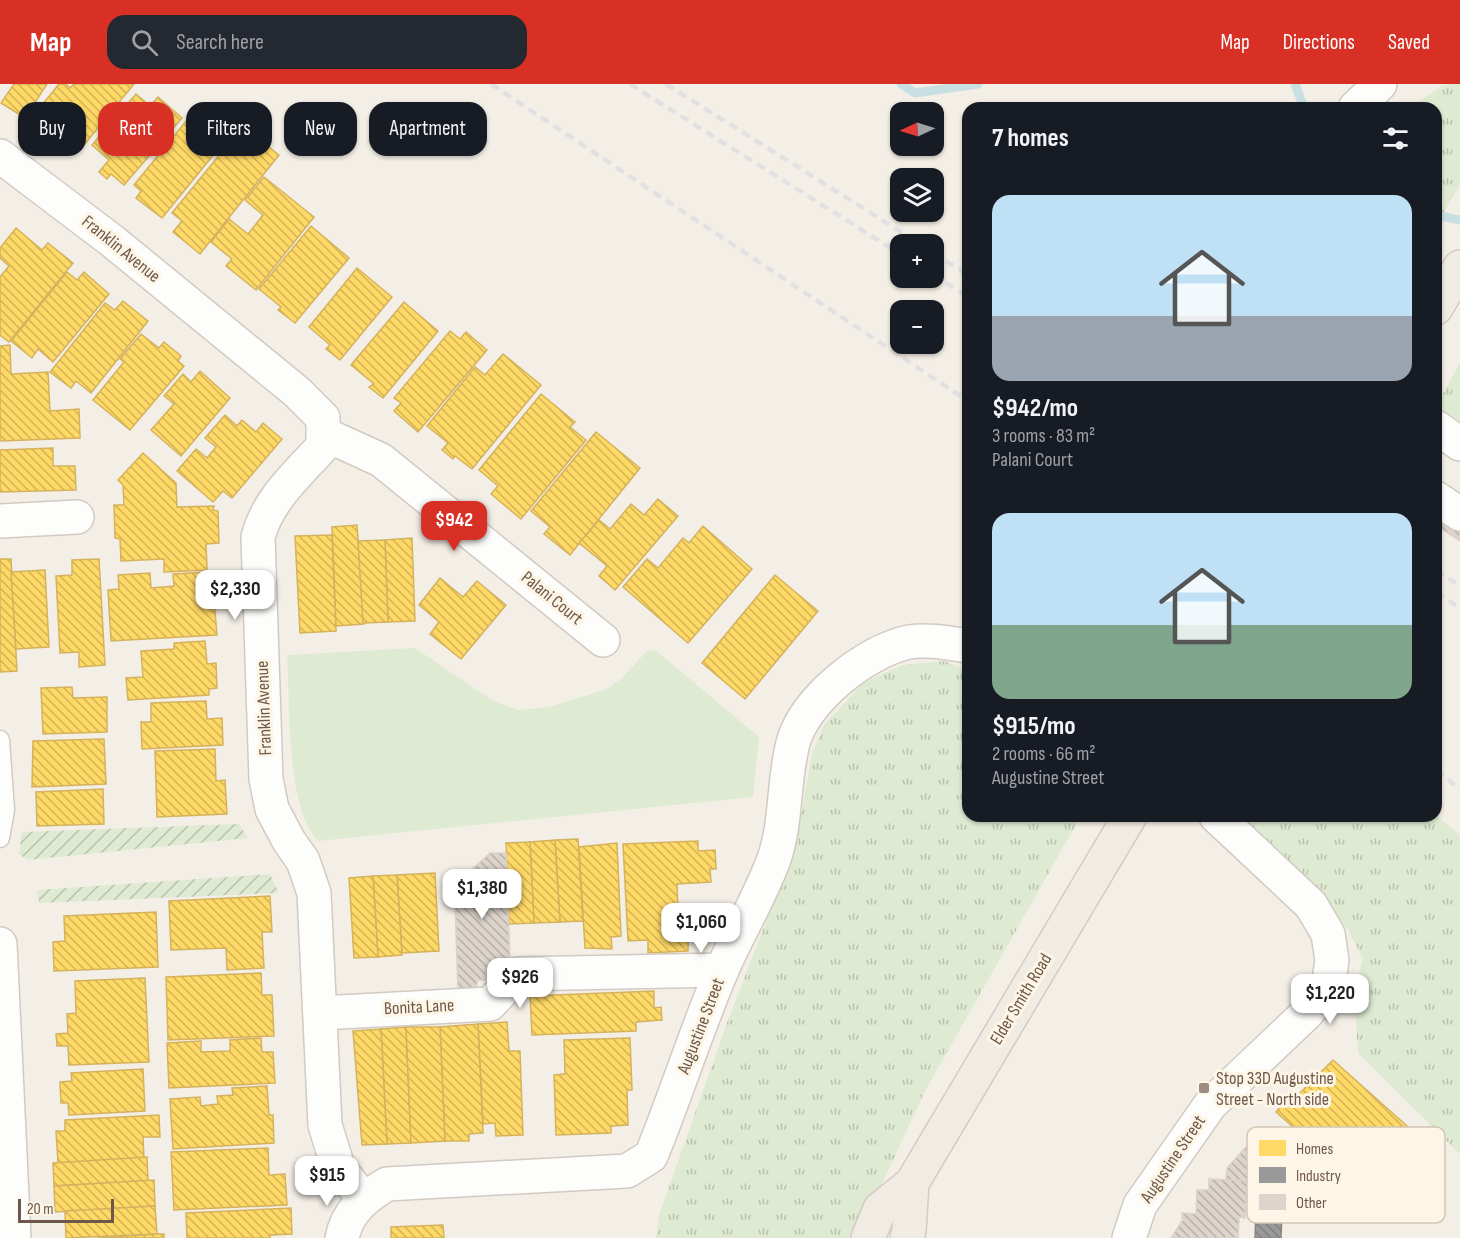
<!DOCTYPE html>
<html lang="en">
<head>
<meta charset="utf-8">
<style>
  :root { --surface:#171b24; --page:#242831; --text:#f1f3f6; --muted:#9ea1a6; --accent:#d93025 }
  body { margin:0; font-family:"Sofia Sans Condensed",sans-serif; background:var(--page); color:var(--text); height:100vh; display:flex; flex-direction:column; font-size:22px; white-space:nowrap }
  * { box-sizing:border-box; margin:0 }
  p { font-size:20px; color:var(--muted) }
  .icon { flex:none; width:33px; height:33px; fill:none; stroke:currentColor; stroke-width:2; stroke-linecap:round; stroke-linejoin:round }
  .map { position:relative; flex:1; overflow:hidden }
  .drawer { position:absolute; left:962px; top:18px; width:480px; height:720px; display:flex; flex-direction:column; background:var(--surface); border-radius:18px; box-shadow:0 2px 4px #0004 }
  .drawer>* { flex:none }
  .guide { position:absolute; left:18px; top:18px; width:570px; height:54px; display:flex; gap:12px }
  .needle { width:39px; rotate:266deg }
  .fabs { position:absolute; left:890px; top:18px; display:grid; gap:12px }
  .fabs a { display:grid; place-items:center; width:54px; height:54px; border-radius:12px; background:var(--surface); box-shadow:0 2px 4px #0004; font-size:30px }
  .scale { position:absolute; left:18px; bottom:15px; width:96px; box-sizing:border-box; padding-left:6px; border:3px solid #6e584a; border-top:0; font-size:16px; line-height:21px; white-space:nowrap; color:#6e584a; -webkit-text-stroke:4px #fdf5e6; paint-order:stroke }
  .price { position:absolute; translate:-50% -51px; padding:0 14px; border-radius:12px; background:#fff; color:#222; font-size:20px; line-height:39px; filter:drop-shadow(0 2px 3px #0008) }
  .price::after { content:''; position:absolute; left:50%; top:36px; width:18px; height:14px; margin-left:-9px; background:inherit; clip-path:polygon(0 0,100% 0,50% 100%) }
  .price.selected { background:var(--accent); color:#fff }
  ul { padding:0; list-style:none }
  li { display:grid; align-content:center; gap:12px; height:318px; padding:0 30px }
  li span { display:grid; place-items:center; height:186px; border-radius:18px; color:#555 }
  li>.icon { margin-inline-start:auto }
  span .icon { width:108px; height:108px; fill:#fffc; stroke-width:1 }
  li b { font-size:26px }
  h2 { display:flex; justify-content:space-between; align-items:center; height:72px; padding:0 30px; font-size:26px }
  .chip { padding:0 21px; border-radius:18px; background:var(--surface); box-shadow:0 2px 4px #0004; font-size:21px; line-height:54px }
  .chip.selected { background:var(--accent); color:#fff }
  header { display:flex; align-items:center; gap:36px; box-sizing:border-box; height:84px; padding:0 30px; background:var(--accent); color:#fff }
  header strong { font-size:28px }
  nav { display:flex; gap:33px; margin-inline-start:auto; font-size:21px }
  .search { width:420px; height:54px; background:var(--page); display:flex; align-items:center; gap:15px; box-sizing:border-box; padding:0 21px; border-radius:18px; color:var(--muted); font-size:22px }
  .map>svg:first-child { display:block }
  .grass { fill:url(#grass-tufts) }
  .park { fill:#dfead2 }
  .garden { fill:url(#garden-furrows) }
  .homes { fill:url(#homes-back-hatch); stroke:#d4b25e; stroke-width:1.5 }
  .industry { fill:url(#industry-back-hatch); stroke:#8c8681; stroke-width:1.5 }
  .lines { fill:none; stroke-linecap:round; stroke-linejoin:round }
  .stream { stroke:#c9e0e2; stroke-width:9 }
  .building { fill:url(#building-back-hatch); stroke:#dcd2c9; stroke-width:1.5 }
  .lane-casing { stroke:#d2cac2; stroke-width:21 }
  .street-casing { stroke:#d2cac2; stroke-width:36 }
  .primary-casing { stroke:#d3cbc4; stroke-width:36 }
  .lane { stroke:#fdfdfb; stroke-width:18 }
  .street { stroke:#fdfdfb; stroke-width:33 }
  .primary { stroke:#f1ece3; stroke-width:33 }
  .rail { stroke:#e3e0e3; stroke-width:4.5; stroke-dasharray:9 6; stroke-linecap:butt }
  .poi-dot { fill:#9d8d81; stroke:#fdf5e6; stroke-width:2 }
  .labels { text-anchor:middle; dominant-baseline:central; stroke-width:6; stroke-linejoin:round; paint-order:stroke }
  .street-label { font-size:18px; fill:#6e584a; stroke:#fdf5e6 }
  .poi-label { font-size:18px; fill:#6e584a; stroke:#fdf5e6; text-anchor:start }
  .key { fill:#fdf5e6; stroke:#d2c6b7; stroke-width:1.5 }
  .key-label { font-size:16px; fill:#6e584a }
</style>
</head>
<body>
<header>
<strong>Map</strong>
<div class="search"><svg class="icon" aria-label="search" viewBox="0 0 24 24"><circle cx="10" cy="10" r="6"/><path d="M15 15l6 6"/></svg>Search here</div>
<nav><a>Map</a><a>Directions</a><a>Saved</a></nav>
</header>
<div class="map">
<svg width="1460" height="1154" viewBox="0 0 1460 1154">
  <defs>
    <pattern id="grass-tufts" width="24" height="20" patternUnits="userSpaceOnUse" patternTransform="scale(1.5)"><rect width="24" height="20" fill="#dfead2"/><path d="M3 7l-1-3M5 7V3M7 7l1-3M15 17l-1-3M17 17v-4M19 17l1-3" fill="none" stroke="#b9c0ac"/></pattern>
    <pattern id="garden-furrows" width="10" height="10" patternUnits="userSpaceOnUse" patternTransform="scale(1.5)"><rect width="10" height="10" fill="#dfead2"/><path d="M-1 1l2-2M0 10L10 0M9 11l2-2" fill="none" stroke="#b9c0ac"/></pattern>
    <pattern id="homes-back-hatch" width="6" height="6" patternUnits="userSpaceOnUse" patternTransform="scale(1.5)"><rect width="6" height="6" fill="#ffd966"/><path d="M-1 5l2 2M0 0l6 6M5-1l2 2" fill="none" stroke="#d3b356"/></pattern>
    <pattern id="industry-back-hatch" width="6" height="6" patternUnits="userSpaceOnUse" patternTransform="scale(1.5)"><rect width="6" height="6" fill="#999"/><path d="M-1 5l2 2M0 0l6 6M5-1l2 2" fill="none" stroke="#81807f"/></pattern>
    <pattern id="building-back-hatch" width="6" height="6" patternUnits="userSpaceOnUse" patternTransform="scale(1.5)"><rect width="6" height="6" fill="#ddd5cc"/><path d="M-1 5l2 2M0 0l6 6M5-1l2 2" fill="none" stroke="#b7b0a8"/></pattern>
  </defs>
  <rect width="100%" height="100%" fill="#f4efe6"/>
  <g class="grass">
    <path d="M1450,0H1460V101L1436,141V24H1410L1441,2Z"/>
    <path d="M1460,279V337L1436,322Z"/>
    <path d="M945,577L967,587L968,732H1081L925,1007L857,1154H656L660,1128L728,936L795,763L812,670L824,641L863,599L902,581Z"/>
    <path d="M1436,731L1460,751V1070L1358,969L1354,907L1363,875L1348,846L1235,732Z"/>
  </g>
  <path class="park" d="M415,564L493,617L519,626L550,623L607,605L622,594L646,568L654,565L759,653L753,713L318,757C286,725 290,618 287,571Z"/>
  <g class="garden">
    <path d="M239,740L248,754L28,776L19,770L22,748Z"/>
    <path d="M270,790L279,809L39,819L37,806Z"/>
  </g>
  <g class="homes">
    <path d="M14,0H47L25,34L1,19Z"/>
    <path d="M59,0H66L70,4L74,0H134L80,66L55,46L62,38L42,21Z"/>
    <path d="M136,10L150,22L158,13L182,34L124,101L111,90L107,95L99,88L109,76L92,61Z"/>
    <path d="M200,20L219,35L214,42L228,53L162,134L136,114L141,107L134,101Z"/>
    <path d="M243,42L279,71L200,170L173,148L182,137L172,129Z"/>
    <path d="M264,93L314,133L256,206L226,182L232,175L211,158L229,135L248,150L263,131L245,116Z"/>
    <path d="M311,142L349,174L295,239L278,226L281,223L259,205Z"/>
    <path d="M16,144L42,166L48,159L73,179L9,258L0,251V193L9,182L0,174V164Z"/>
    <path d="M357,184L392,213L340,276L326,265L330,261L309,243Z"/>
    <path d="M67,188L77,196L84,188L109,210L53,278L38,265L32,274L11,257Z"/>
    <path d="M123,217L148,237L91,309L76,297L71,304L50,288L105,219L115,226Z"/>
    <path d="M404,218L438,247L383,314L369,303L374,300L351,281Z"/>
    <path d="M450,247L460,255L466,248L487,266L418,348L394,327L401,319L394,314Z"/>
    <path d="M141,250L159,264L164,258L181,272L178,277L184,282L130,346L93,316L124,278L120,275Z"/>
    <path d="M10,261L11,290L48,288L50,327L79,325L80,354L0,357V262Z"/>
    <path d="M503,270L541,301L472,385L455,372L453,375L442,366L448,359L427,342L475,283L485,291Z"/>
    <path d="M200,287L230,314L181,372L151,346L174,320L164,312L183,290L191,298Z"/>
    <path d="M541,310L575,338L570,343L586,356L521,435L491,410L498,402L479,386Z"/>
    <path d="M225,331L237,342L242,336L256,348L263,339L282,355L232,414L223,407L213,418L177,387L196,365L207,374L216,363L205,354Z"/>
    <path d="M596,348L640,384L570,471L544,450L550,443L531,427Z"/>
    <path d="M53,364V382H75L76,406L0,408V366Z"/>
    <path d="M143,369L176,399L177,423L214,422L213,426L218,427L219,459L206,460L207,486L164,488V475L121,477L120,455L115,454L114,421H124L123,401L118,396Z"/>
    <path d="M658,415L678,432L615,506L599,492L607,482L579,459L599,436L610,445L631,420L644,431Z"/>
    <path d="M357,441L364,540L336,542L332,443Z"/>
    <path d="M703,442L752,485L688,559L623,503L647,475L658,484L683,454L689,459Z"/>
    <path d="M332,451L336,547L300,549L295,452Z"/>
    <path d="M412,454L415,537L388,538L385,456Z"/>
    <path d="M385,456L388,538L363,539L358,457Z"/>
    <path d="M0,475H11L17,587L0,588Z"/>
    <path d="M99,475L105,581L79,583V568L60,569L56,492L72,491V476Z"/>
    <path d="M45,486L49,563L16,565L11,488Z"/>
    <path d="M207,488L208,516L214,515L217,551L111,557L108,506L119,505L118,491L150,489L151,504L174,502L173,490Z"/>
    <path d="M775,491L818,527L745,615L702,579Z"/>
    <path d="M440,494L463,513L477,497L506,521L461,575L430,550L439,538L419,521Z"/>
    <path d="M205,557L207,580L216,579L217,604L209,605V611L128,616L126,594L143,593L141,567L174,565V559Z"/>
    <path d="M72,603L73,614L107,613V648L43,650L41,604Z"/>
    <path d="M206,617L207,635L222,634L223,661L142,665L141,638H151V619Z"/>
    <path d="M104,655L106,700L32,703L33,657Z"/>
    <path d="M215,665L216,697L225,696L227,730L157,733L155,667Z"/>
    <path d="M103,705L104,740L37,742L36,708Z"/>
    <path d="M578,755L583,837L560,838L555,756Z"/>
    <path d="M555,756L560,838L534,839L530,758Z"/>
    <path d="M698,757V767L715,766L716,785H710L711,798L677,800L678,828L697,827L698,856L688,857V867L648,869V856L628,857L623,760Z"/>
    <path d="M530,758L534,839L509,840L506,759Z"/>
    <path d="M617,759L621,852L611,853L612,865L585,864L579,763Z"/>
    <path d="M435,789L439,867L402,869L397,791Z"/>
    <path d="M397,791L402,871L378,873L373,792Z"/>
    <path d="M373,792L378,873L354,874L349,794Z"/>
    <path d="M270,812L272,848H262L264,884L227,886L226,864L171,866L169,817Z"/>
    <path d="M156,828L158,883L54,887L53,858L65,857L64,832Z"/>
    <path d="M261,889L262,911H272L274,952L168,956L166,893Z"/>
    <path d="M145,894L149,978L69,981L68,962H57L56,950L68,949L67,930L76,929L75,897Z"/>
    <path d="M654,907V924L661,923L662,936L636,938V947L532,951L530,912Z"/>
    <path d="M507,938L509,967H520L523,1051L496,1052L495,1039L483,1040L478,940Z"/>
    <path d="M478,940L483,1049L469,1050V1057H445L440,943Z"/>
    <path d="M406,943L411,1059L387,1060L381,945Z"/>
    <path d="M406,943H440L445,1057L411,1059Z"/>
    <path d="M381,945L387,1060L362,1061L353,947Z"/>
    <path d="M261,954L262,968H273L275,999L169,1004L167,959L201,957V968L230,967V956Z"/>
    <path d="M630,954L632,1006H627L628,1041L611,1042V1049L556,1051L554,991L565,990L564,956Z"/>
    <path d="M1333,976L1416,1050L1391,1078L1368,1057L1359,1068L1344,1054L1327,1073L1276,1028L1292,1009L1296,1013Z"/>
    <path d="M143,985L145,1027L69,1031L68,1019H61L60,998L72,997L71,989Z"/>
    <path d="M267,1002L269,1031H273L274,1059L173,1065L170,1015L200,1013L201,1022L218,1020L217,1012L233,1011L232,1004Z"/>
    <path d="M159,1031L160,1053H143L144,1075L58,1079L56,1047H65V1036Z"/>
    <path d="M268,1064L269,1091L285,1090L287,1121L174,1126L171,1068Z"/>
    <path d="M147,1073L148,1097L54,1102L53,1079Z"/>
    <path d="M154,1096L155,1122L55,1128L54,1102Z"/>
    <path d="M155,1122L157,1150L66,1154L65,1127Z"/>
    <path d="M291,1124L292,1150L270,1151V1154H187L186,1129Z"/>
    <path d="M443,1141L444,1154H391V1143Z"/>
    <path d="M157,1150H164V1154H98Z"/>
  </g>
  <path class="industry" d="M1257,1097L1283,1100L1281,1154H1255Z"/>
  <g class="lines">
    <g class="stream">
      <path d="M901,0L915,9L978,0"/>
      <path d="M1295,0L1304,24"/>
      <path d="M1436,131L1460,136"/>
    </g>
  </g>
  <g class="building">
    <path d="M1436,419L1460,435V457L1436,441Z"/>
    <path d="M490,769H506L510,876H498V890H486V896H477V905L458,906L454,788L470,787Z"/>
    <path d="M1263,1044L1277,1057L1275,1098L1226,1096L1227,1084Z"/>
    <path d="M1209,1095L1247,1097L1245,1134L1239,1133L1238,1154H1171L1182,1137V1129L1196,1130L1197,1106H1209Z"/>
  </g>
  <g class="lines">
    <defs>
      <path id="lane" d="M0,656L5,726L0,754"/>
      <g id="street">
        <path d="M1355,24L1380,0"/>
        <path d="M0,72L111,156L297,308L323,334V362C298,390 268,415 258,453L266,695L272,725L289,757L303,777L314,809L325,1041L338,1083L363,1114"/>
        <path d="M1436,343L1460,360"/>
        <path d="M324,350L381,376L603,556"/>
        <path d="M1436,414L1460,430"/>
        <path d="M0,437L77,433"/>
        <path d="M0,860L14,1154"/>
        <path d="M320,929L490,920L518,890L722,886"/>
        <path d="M342,1154C347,1128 365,1113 387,1100L627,1087L651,1072C676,1011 696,947 722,886C738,849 760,813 774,775C787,737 783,697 793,659C805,615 866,567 909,558C928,555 949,559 968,562"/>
        <path d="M1129,1154L1140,1121L1210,1021L1307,929L1328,904L1332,876L1328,850L1311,821L1216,732"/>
      </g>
      <g id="primary">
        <path d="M1436,224L1460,183"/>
        <path d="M868,1154L880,1125L912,1099L1130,732"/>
        <path d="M907,1154L909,1147L912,1099"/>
      </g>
    </defs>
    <use href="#lane" class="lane-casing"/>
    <use href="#street" class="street-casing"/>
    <use href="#primary" class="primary-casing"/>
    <use href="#lane" class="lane"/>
    <use href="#street" class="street"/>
    <use href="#primary" class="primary"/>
    <g class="rail">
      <path d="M491,0L968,317"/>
      <path d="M630,0L900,170"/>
      <path d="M666,0L920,160"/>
      <path d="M933,169L968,191"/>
      <path d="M933,191L968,213"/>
      <path d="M1436,486L1460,502"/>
      <path d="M1436,508L1460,524"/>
      <path d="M1436,686L1460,705"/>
    </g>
  </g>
  <rect class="poi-dot" x="1198" y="998" width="12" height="12" rx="3"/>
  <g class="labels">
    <g class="street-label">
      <text transform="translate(121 165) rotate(39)">Franklin Avenue</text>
      <text transform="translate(552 514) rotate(39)">Palani Court</text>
      <text transform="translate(264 624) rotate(-92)">Franklin Avenue</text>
      <text transform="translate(1021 915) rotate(-59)">Elder Smith Road</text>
      <text transform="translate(419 923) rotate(-3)">Bonita Lane</text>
      <text transform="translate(701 942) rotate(-69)">Augustine Street</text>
      <text transform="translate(1173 1075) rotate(-56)">Augustine Street</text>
    </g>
    <g class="poi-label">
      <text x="1216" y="994">Stop 33D Augustine<tspan x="1216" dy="21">Street - North side</tspan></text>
    </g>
  </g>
  <rect x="1247" y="1043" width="198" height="96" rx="9" class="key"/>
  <rect x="1259" y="1056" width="27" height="16" fill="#ffd966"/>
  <rect x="1259" y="1083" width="27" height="16" fill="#999"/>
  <rect x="1259" y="1110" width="27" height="16" fill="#ddd5cc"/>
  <g class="key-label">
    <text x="1296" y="1070">Homes</text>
    <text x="1296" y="1097">Industry</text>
    <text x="1296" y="1124">Other</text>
  </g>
</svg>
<div class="fabs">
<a><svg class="needle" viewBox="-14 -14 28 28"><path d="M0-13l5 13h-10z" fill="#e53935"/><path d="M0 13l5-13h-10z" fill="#9ea1a6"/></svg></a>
<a><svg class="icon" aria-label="layers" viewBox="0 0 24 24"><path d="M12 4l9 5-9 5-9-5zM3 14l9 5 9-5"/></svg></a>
<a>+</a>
<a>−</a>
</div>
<div class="scale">20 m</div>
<b class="price selected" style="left:454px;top:468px">$942</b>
<b class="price" style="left:235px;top:537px">$2,330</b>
<b class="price" style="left:482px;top:836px">$1,380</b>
<b class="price" style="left:701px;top:870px">$1,060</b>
<b class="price" style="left:520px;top:925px">$926</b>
<b class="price" style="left:1330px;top:941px">$1,220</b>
<b class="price" style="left:327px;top:1123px">$915</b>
<div class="guide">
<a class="chip">Buy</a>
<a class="chip selected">Rent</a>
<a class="chip">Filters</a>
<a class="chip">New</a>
<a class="chip">Apartment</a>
</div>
<section class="drawer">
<h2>7 homes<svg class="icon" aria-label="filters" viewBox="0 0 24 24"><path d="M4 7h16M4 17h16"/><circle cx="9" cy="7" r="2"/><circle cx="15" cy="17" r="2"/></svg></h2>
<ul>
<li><span style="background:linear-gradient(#bfe0f5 65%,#9aa5b1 0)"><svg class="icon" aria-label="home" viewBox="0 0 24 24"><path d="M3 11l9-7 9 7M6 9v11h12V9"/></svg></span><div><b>$942/mo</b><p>3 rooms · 83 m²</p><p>Palani Court</p></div></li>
<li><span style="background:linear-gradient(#bfe0f5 60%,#7fa58c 0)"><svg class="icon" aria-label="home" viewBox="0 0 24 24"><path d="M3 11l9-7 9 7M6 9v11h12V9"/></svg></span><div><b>$915/mo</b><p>2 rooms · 66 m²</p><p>Augustine Street</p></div></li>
</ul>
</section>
</div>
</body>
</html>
